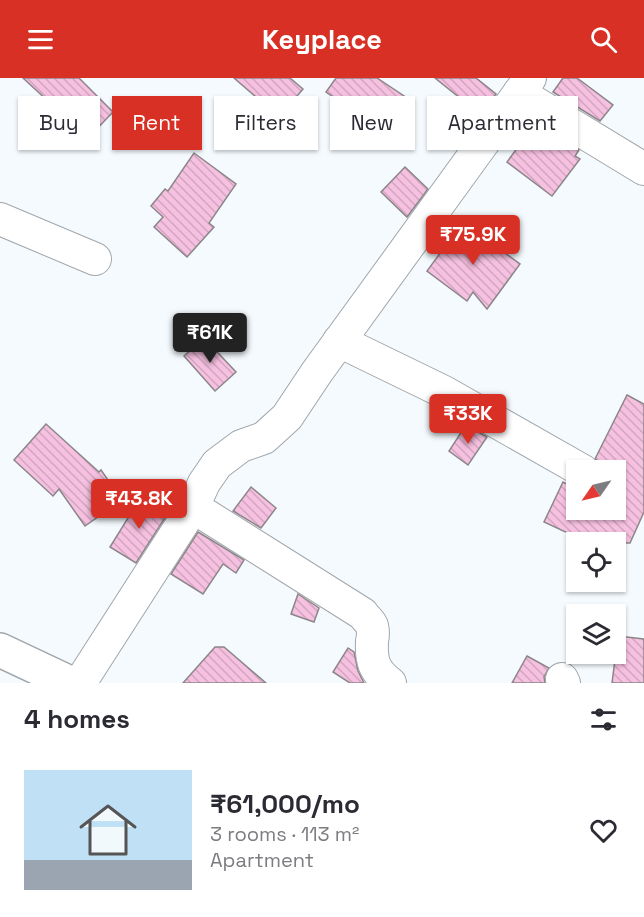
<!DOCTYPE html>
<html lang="en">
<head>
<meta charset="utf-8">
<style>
  :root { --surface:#fff; --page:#f2f2f3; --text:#2b2b33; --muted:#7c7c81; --line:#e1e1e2; --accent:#d93025 }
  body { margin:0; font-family:"Space Grotesk",sans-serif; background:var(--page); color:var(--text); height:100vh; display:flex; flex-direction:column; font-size:22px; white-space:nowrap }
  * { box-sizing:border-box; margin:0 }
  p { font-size:20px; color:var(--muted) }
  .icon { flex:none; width:33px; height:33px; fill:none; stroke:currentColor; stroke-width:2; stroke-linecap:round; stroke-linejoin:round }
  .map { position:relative; height:605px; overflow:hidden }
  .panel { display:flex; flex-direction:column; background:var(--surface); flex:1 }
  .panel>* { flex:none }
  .top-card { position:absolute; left:18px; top:18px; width:609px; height:54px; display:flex; gap:12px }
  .needle { width:39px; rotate:236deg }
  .tools { position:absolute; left:566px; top:382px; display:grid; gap:12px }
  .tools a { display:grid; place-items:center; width:60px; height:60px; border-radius:0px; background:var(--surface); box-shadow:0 2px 4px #0004; font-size:30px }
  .price { position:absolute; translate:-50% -51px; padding:0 14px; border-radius:6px; background:var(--accent); color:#fff; font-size:20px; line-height:39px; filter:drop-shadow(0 2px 3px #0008) }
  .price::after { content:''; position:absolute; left:50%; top:36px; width:18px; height:14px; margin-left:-9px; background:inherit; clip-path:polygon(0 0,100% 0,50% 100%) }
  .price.current { background:#222; color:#fff }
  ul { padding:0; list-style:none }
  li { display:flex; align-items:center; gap:18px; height:150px; padding:0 24px }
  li+li { border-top:2px solid var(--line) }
  li span { display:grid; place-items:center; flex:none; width:168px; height:120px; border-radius:0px; color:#555 }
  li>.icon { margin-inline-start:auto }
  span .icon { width:72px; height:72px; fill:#fffc; stroke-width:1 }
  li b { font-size:26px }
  h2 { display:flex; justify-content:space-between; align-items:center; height:72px; padding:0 24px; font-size:26px }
  .chip { padding:0 21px; border-radius:0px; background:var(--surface); box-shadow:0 2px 4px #0004; font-size:21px; line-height:54px }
  .chip.current { background:var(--accent); color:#fff }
  header { display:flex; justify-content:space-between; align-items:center; height:78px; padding:0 24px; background:var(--accent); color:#fff; font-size:27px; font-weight:600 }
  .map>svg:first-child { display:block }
  .building { fill:url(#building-back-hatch); stroke:#8c8689; stroke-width:1.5 }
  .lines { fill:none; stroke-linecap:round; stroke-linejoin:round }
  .street-casing { stroke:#a1a6aa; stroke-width:34 }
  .secondary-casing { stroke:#a1a6aa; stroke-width:36 }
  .street { stroke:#fff; stroke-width:32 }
  .secondary { stroke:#fff; stroke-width:33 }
</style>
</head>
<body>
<header><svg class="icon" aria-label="menu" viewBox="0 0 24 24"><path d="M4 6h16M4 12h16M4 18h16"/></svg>Keyplace<svg class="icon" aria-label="search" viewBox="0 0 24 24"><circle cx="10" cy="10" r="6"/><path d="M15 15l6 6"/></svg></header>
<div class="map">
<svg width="644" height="605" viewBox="0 0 644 605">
  <defs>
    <pattern id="building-back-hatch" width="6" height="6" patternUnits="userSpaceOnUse" patternTransform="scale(1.5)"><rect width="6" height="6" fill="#f6c1e1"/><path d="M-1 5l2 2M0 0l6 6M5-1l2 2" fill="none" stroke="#d2a5c0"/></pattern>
  </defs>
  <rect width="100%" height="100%" fill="#f4fafe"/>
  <g class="building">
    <path d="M23,0H79L113,34L89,59L52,23L50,25Z"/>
    <path d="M234,0H290L303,11L279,39Z"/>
    <path d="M336,0H377L404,18L381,52L326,14Z"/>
    <path d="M435,0H476L496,16L481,37Z"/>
    <path d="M563,0H577L613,27L600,43L553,14Z"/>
    <path d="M531,44L579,72L575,78L580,81L552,118L507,84L532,50L529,47Z"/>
    <path d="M194,75L236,106L209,145L214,149L187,179L154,149L163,139L151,128L165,111L168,113Z"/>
    <path d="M405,89L428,111L407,139L381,114Z"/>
    <path d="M463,144L520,186L487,231L473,214L467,223L427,193Z"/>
    <path d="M204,260L236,294L215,313L184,278Z"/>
    <path d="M627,317L644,326V434L630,465H589L544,444L563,404L576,411V432H615V393H601L599,384L595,381Z"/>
    <path d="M46,346L99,394L101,392L122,422L85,448L59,411L53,418L14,382Z"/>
    <path d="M466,347L487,359L468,387L449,373Z"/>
    <path d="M251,409L276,430L261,450L233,433Z"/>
    <path d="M141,419L168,435L136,485L110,469Z"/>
    <path d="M198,454L244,482L236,495L223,486L203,516L171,496Z"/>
    <path d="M298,516L319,530L314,544L291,536Z"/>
    <path d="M618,558L644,561V605H612Z"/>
    <path d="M215,569H224L266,605H183Z"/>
    <path d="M348,570L354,574L358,593L364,605H350L333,594Z"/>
    <path d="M527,578L549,590L544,599L545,605H512Z"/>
  </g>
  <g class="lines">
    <defs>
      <g id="street">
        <path d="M519,15L644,91"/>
        <path d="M0,141L95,181"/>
        <path d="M339,263L444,314L583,393"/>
        <path d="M193,429L363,536C365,540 371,544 372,548C373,552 373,559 372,563C371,583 374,593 390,605"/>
        <path d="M562,601L564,605"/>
        <path d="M80,605L193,429L204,405L217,386L241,368L264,360L287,339L317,294L530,0"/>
      </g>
      <path id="secondary" d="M0,572L70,605"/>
    </defs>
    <use href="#street" class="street-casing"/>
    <use href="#secondary" class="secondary-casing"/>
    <use href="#street" class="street"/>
    <use href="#secondary" class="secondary"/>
  </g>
</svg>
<div class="tools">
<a><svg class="needle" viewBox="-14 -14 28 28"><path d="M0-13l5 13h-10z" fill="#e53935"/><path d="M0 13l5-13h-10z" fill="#7c7c81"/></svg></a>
<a><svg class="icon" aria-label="locate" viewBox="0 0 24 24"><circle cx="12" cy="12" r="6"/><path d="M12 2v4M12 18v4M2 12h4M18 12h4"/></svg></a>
<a><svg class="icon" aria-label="layers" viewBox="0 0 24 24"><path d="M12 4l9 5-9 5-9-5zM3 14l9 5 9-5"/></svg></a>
</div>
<b class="price" style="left:473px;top:188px">₹75.9K</b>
<b class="price current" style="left:210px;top:286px">₹61K</b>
<b class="price" style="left:468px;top:367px">₹33K</b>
<b class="price" style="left:139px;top:452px">₹43.8K</b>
<div class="top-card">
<a class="chip">Buy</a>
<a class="chip current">Rent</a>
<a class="chip">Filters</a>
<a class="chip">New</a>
<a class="chip">Apartment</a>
</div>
</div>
<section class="panel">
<h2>4 homes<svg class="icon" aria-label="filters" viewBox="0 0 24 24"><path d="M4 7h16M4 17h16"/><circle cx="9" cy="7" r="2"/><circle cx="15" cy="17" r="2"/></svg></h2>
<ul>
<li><span style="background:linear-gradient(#bfe0f5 75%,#9aa5b1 0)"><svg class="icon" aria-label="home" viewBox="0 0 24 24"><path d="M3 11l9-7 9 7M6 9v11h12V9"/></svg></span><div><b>₹61,000/mo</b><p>3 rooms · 113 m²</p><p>Apartment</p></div><svg class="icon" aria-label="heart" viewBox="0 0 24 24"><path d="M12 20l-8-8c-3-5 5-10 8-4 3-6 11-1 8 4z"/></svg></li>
</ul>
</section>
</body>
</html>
